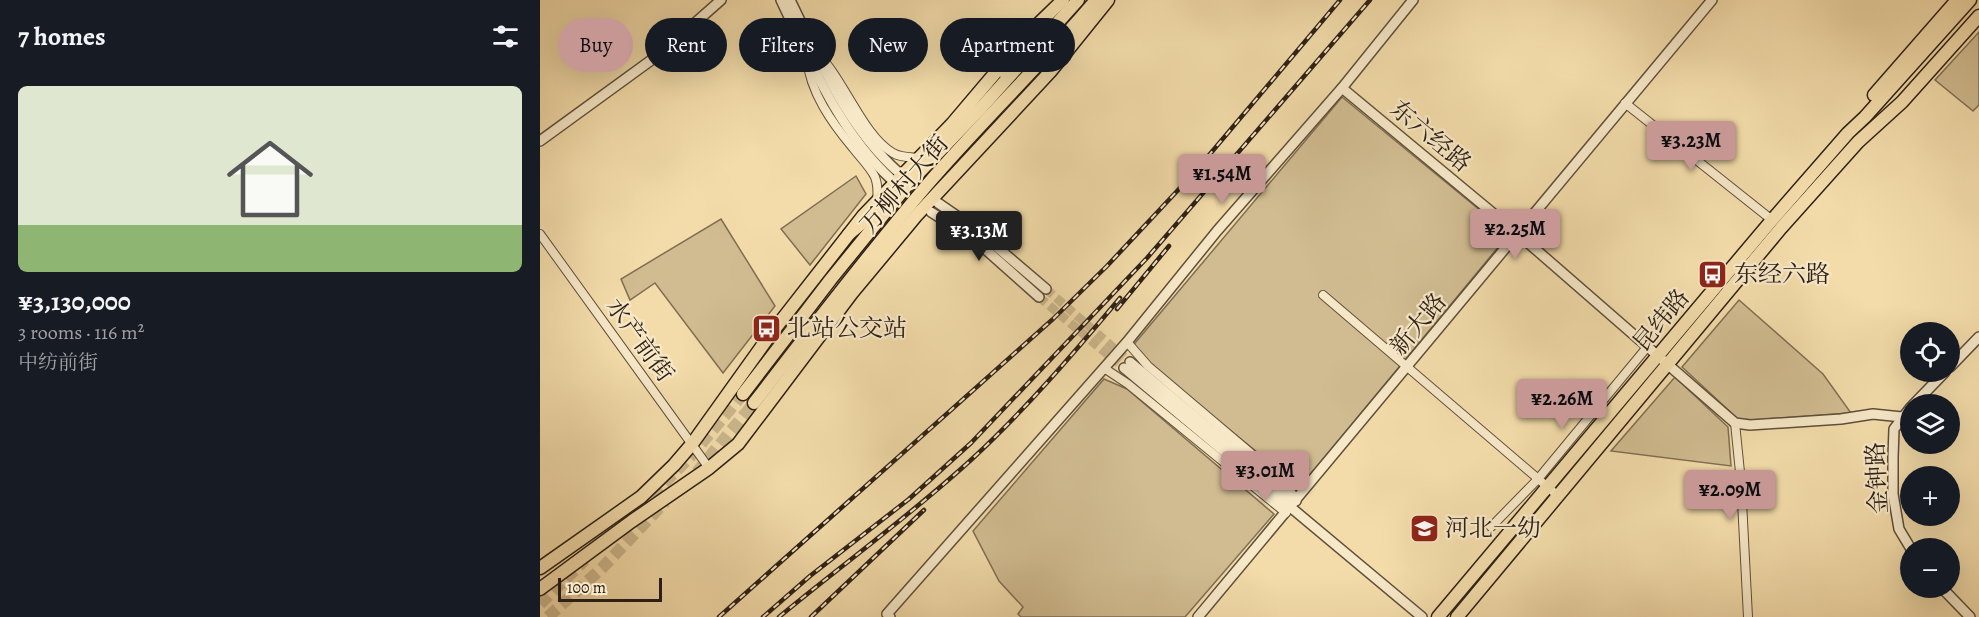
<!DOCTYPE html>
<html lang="en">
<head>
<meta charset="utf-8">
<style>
  :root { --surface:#171b24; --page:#20242c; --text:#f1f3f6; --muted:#9ea1a6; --line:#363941; --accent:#c59692 }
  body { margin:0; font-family:Alegreya,"Noto Serif SC",serif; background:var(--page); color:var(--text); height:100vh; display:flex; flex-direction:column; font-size:22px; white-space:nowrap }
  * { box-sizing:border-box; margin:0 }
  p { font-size:20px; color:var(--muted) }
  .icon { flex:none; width:33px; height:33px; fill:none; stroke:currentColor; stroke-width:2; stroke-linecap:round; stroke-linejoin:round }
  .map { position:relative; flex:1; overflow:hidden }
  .drawer { display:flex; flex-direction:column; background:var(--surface); width:540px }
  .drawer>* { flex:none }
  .guide { position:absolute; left:18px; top:18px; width:570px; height:54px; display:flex; gap:12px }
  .tools { position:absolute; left:1360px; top:322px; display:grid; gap:12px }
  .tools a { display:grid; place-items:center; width:60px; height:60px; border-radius:50%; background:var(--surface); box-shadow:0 6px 24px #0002; font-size:30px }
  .scale { position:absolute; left:18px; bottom:15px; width:104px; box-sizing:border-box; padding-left:6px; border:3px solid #2d2016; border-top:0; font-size:16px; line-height:21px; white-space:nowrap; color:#2d2016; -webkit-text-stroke:4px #f7e8c8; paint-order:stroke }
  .price { position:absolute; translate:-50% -51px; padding:0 14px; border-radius:6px; background:var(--accent); color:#111; font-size:20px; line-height:39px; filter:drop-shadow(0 2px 3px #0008) }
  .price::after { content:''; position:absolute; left:50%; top:36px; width:18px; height:14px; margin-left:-9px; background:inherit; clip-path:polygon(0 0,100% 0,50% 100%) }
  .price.on { background:#222; color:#fff }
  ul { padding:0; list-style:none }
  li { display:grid; align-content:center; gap:12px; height:318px; padding:0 18px }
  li+li { border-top:2px solid var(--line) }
  li span { display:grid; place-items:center; height:186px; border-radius:9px; color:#555 }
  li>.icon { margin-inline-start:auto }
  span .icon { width:108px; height:108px; fill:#fffc; stroke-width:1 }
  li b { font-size:26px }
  h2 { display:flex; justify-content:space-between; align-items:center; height:72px; padding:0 18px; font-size:26px }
  .tag { padding:0 21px; border-radius:27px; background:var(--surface); box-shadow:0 6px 24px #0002; font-size:21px; line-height:54px }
  .tag.on { background:var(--accent); color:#111 }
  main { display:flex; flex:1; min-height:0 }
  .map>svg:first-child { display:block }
  .green { fill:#d1bc91; stroke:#7f6e54; stroke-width:1.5 }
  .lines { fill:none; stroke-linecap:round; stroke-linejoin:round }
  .tertiary-tunnel { stroke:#cbb68c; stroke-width:9; stroke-dasharray:9 4.5; stroke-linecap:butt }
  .trunk-tunnel { stroke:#cbb68c; stroke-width:12; stroke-dasharray:12 6; stroke-linecap:butt }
  .minor-casing { stroke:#5e4f3b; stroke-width:10 }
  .tertiary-casing { stroke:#5e4f3b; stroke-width:12 }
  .primary-casing { stroke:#2d2016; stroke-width:15 }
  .trunk-casing { stroke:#2d2016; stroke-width:15 }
  .minor { stroke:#f7e8c8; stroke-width:8 }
  .tertiary { stroke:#f7e8c8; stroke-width:9 }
  .primary { stroke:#f3dcaa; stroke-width:12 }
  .trunk { stroke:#f3dcaa; stroke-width:12 }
  .rail-casing { stroke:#2d2016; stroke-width:4.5 }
  .rail { stroke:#f7e8c8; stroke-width:2; stroke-dasharray:7; stroke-linecap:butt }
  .labels { text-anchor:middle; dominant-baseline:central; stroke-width:4.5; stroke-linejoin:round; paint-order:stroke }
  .street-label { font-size:24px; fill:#2d2016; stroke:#f7e8c8 }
  .poi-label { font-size:24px; fill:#2d2016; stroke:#f7e8c8; text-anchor:start }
</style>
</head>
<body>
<main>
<section class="drawer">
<h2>7 homes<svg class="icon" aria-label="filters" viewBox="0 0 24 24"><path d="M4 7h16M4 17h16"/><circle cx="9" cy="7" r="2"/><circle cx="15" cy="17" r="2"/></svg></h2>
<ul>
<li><span style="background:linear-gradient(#dfe7d0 75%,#8fb573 0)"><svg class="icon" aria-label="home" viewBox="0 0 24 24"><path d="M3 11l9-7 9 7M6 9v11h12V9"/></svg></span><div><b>¥3,130,000</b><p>3 rooms · 116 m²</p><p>中纺前街</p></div></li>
</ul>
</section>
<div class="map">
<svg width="1439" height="617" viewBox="0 0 1439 617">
  <rect width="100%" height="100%" fill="#f3dcaa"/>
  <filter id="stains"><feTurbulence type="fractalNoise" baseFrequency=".00333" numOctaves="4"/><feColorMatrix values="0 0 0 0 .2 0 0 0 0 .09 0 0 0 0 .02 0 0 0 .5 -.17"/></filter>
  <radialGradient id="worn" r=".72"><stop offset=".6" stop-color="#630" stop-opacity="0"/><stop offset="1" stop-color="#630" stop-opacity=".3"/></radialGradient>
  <g class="green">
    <path d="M1439,32V105L1433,111L1395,80Z"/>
    <path d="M802,97L969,234L760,487L590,349Z"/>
    <path d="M316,176L326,194L270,265L241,229Z"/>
    <path d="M181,219L235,306L183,373L115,283L90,300L81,279Z"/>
    <path d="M1199,300L1283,374L1311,413L1213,420L1198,419L1142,367Z"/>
    <path d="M1135,377L1188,427L1191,466L1071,451Z"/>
    <path d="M564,379L587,389L734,514L645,617H481L478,614L483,607L459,581L433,531Z"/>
  </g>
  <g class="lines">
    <g class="tertiary-tunnel">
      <path d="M506,289L590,362"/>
      <path d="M499,297L584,368"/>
    </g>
    <g class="trunk-tunnel">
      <path d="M157,472L214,403"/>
      <path d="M86,521L150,457L203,394"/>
      <path d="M0,604L45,560"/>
      <path d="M8,617L62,568L125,502"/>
    </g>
    <defs>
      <g id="minor">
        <path d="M277,53C304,79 323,136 353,153C361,158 372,157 380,158"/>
        <path d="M267,59C270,92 292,123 313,148C320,157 330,167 335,177C338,185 338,192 337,200"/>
        <path d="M1085,103L1232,220"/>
        <path d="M0,234L169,468"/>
        <path d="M783,295L1017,495"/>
        <path d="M587,342L608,366L719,460L750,490L754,497"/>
        <path d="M564,368L588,384L746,513"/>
        <path d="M1195,423L1201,482L1208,617"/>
        <path d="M951,527L998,479L1108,346"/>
      </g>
      <g id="tertiary">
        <path d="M241,0C271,63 299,131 351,179"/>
        <path d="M250,0C280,61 306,125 358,172"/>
        <path d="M802,88L978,234L1195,423L1210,425L1301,419L1333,414L1362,417"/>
        <path d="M0,141L121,53L181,0"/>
        <path d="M398,203L437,230L506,289"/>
        <path d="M391,212L435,240L499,297"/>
        <path d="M590,362L756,501"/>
        <path d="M1410,367L1439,337"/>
        <path d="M584,368L882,617"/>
        <path d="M1373,405L1405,372"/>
        <path d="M1371,407L1354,429L1353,457V494L1359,529L1371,549"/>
        <path d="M1402,588L1430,617"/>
        <path d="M350,617L347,614L587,342L677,231L802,88L873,0"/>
        <path d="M658,617L1172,0"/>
      </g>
      <g id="primary">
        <path d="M465,73L492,41"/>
        <path d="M1334,95L1417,0"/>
        <path d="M0,568L101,497L134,465L152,444L230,335L323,216L412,124L489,33L523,0"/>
        <path d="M0,589L92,521L169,468L198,444L312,293L376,216L510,72L568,0"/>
        <path d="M898,617L1232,220L1308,133L1325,117L1430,0"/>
        <path d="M917,617L1241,228L1318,142L1362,102L1439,16"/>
      </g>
      <g id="trunk">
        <path d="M309,234L346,203"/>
        <path d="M203,394L291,279L370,182L441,108L538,0"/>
        <path d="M214,403C270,330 327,256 387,185C441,122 502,64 556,0"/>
      </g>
    </defs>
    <use href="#minor" class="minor-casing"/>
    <use href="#tertiary" class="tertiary-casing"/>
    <use href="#primary" class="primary-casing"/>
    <use href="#trunk" class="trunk-casing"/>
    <use href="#minor" class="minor"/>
    <use href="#tertiary" class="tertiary"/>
    <use href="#primary" class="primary"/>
    <use href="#trunk" class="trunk"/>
    <defs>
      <g id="rail">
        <path d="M577,309L629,246"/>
        <path d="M179,617L513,319L567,266L654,173L800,0"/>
        <path d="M223,617L270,576L369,499L431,443L607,258L830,0"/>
        <path d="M239,617C303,564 371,515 432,459C486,409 533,354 580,298"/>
        <path d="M271,617L384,510"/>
      </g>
    </defs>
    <use href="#rail" class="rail-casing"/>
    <use href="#rail" class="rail"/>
  </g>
  <defs>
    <symbol id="bus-square" viewBox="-11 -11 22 22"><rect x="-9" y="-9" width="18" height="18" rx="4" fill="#8f2418" stroke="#f7e8c8"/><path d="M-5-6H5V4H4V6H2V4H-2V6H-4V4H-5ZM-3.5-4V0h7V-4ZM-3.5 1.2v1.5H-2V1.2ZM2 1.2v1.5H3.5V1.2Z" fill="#fff"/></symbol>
    <symbol id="school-square" viewBox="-11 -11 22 22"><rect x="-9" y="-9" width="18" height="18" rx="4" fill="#8f2418" stroke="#f7e8c8"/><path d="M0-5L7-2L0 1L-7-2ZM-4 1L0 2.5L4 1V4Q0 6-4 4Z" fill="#fff"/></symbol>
  </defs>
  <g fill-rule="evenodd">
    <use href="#bus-square" x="1156" y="258" width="33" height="33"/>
    <use href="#bus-square" x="210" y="312" width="33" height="33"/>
    <use href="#school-square" x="868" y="512" width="33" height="33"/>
  </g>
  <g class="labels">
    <g class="street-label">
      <text transform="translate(891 136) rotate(40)">东六经路</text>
      <text transform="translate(364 184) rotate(-49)">万柳村大街</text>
      <text transform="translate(1121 320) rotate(-50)">昆纬路</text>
      <text transform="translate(878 324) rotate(-50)">新大路</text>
      <text transform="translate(100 340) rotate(54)">水产前街</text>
      <text transform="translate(1337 478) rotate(-93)">金钟路</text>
    </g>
    <g class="poi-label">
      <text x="1194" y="274">东经六路</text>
      <text x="247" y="328">北站公交站</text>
      <text x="905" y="528">河北一幼</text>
    </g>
  </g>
  <rect width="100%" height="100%" filter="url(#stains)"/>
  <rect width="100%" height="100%" fill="url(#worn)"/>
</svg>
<div class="tools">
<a><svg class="icon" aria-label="locate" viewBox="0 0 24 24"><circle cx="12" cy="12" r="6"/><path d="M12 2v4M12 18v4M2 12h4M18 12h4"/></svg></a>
<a><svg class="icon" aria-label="layers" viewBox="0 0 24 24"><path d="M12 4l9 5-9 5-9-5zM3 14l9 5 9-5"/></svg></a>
<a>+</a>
<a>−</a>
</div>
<div class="scale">100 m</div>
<b class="price" style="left:1151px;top:172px">¥3.23M</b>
<b class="price" style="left:682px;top:205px">¥1.54M</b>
<b class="price" style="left:975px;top:260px">¥2.25M</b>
<b class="price on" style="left:439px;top:262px">¥3.13M</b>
<b class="price" style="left:1022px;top:430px">¥2.26M</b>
<b class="price" style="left:725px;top:502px">¥3.01M</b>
<b class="price" style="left:1190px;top:521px">¥2.09M</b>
<div class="guide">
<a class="tag on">Buy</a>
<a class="tag">Rent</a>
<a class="tag">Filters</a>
<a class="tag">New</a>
<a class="tag">Apartment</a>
</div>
</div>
</main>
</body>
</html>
